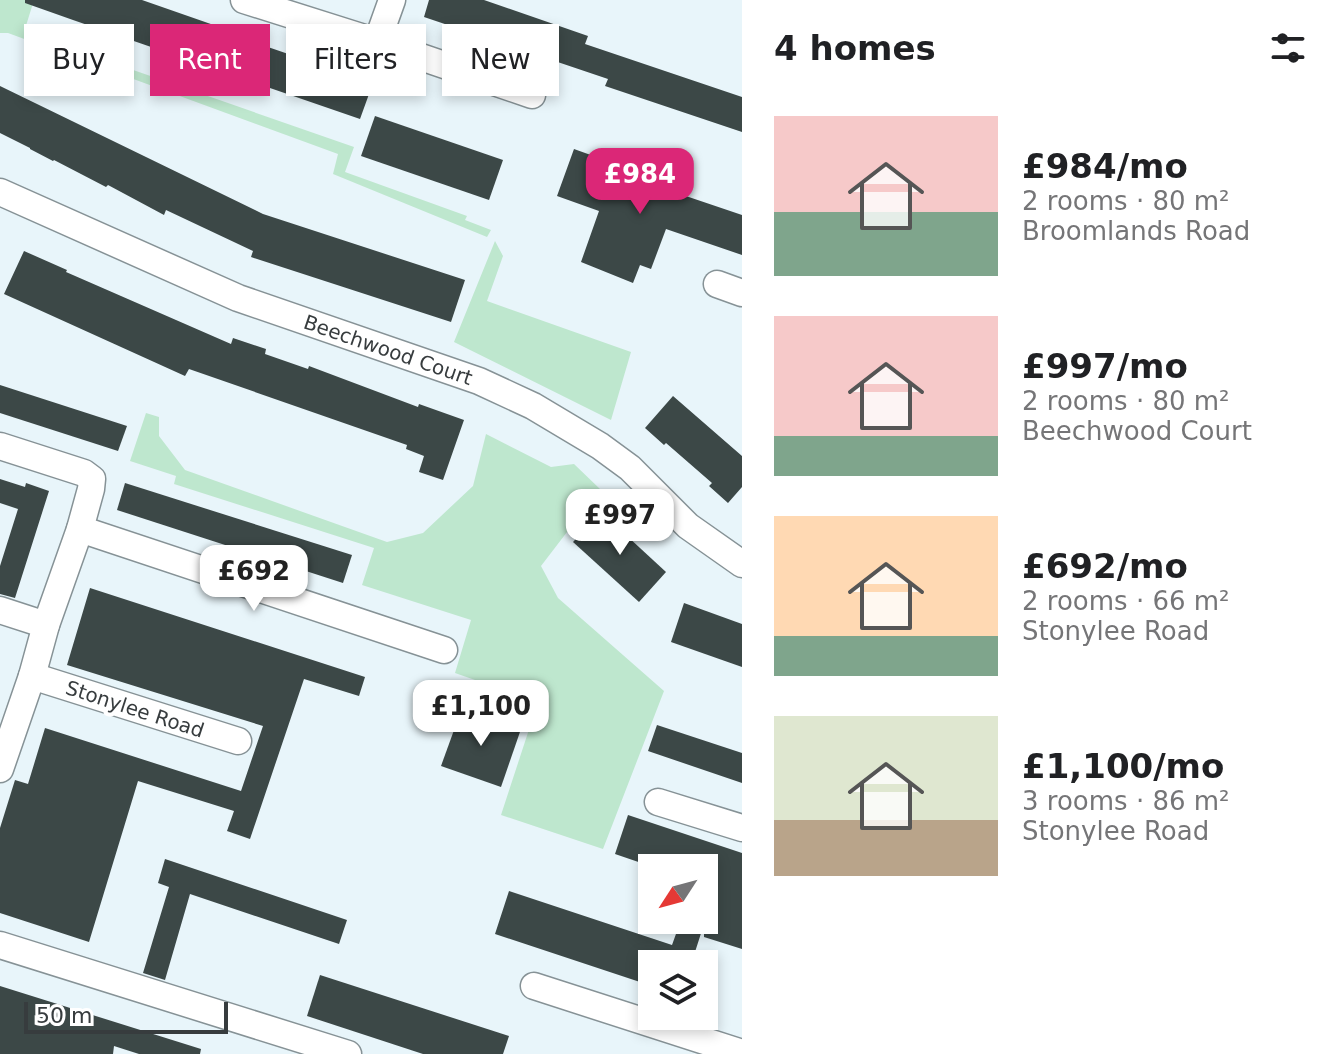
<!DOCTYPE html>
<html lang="en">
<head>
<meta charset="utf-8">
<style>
  :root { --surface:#fff; --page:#f2f2f2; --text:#202124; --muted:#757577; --accent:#db2777 }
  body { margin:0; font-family:"DejaVu Sans",sans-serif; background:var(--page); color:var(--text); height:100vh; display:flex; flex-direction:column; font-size:30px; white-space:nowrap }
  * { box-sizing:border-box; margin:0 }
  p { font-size:26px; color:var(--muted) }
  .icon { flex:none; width:44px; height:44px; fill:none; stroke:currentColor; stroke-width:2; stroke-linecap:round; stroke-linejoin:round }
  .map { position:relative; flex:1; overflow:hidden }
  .details { display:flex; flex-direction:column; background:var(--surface); width:600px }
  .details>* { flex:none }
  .banner { position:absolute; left:24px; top:24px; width:598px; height:72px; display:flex; gap:16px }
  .needle { width:52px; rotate:234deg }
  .buttons { position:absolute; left:638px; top:854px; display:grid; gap:16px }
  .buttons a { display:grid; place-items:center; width:80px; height:80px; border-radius:0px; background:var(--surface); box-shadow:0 4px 12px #0003; font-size:40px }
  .scale { position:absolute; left:24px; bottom:20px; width:204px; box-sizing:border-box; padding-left:8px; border:4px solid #373c3e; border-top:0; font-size:22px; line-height:28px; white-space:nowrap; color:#373c3e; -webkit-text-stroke:6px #fff; paint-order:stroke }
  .price { position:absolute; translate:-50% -68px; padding:0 18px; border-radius:16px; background:#fff; color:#222; font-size:26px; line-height:52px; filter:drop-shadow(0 2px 4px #0008) }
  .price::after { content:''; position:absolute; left:50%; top:48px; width:24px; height:18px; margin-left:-12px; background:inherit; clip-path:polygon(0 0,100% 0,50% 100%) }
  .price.selected { background:var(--accent); color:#fff }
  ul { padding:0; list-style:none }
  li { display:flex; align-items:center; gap:24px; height:200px; padding:0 32px }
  li span { display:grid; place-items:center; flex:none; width:224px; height:160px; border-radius:0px; color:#555 }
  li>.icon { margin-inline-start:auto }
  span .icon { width:96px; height:96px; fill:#fffc; stroke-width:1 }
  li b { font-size:34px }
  h2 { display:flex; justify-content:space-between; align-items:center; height:96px; padding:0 32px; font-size:34px }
  .pill { padding:0 28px; border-radius:0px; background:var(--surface); box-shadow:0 4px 12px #0003; font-size:28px; line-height:72px }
  .pill.selected { background:var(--accent); color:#fff }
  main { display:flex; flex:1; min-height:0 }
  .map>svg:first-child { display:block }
  .green { fill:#bee7ce }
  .building { fill:#3c4847 }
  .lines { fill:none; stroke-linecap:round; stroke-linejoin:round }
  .minor-casing { stroke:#869296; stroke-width:29 }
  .minor { stroke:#fff; stroke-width:26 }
  .labels { text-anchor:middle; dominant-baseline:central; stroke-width:8; stroke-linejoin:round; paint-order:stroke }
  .street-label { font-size:20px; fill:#373c3e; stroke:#fff }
</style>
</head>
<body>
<main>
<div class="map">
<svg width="742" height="1054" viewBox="0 0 742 1054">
  <rect width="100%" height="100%" fill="#e8f5fa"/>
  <g class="green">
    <path d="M0,0H34L24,32L354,147L345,172L467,216L465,220L491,230L487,237L333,174L338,154L8,33H0Z"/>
    <path d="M495,241L503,256L487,301L631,352L611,420L454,342Z"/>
    <path d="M146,413L159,417V436L185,470L387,542L423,533L473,486L486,434L551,467L574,464L600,489L541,566L558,598L664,691L603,849L501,815L538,702L455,673L471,620L362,585L374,548L174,484L176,476L130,461Z"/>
  </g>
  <g class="building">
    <path d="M25,0H142L228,30L227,33L373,83L360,119L73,20L25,3Z"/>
    <path d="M429,0H484L588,36L585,44L742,97V132L605,86L608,79L424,17Z"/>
    <path d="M0,86L263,214L465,280L451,322L251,257L253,251L166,210L164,215L108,185L106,187L54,160L53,161L30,149V148L0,133Z"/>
    <path d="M375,116L503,160L489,200L361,156Z"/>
    <path d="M574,149L677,186L674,192L742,215V255L666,229L651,269L640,265L633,283L581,262L599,211L557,196Z"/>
    <path d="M24,251L67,270L66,272L231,344L233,338L266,349L265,354L308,369L309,366L418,407L419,404L464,420L443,480L419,472L424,456L406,449L407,445L189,369L185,376L4,294Z"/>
    <path d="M0,385L127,426L118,451L0,413Z"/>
    <path d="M673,396L742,456V487L728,503L709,486L712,483L666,443L664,445L645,428Z"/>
    <path d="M0,479L25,487L26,483L49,491L15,598L0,594V566L18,509L0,503Z"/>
    <path d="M125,483L352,555L343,583L117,510Z"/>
    <path d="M601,512L666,572L639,602L573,542Z"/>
    <path d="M90,588L365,677L359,696L304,679L250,839L227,831L234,811L138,781L89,942L0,913V828L15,780L28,784L45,728L241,791L263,726L67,665Z"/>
    <path d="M684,603L742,624V667L671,642Z"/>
    <path d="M462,708L521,729L501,787L441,766Z"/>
    <path d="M657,725L742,753V783L648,751Z"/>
    <path d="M628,815L742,853V949L704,937V924L695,952L718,960L717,964H652V986L495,934L509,891L672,945L681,920H704V868H656L615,854Z"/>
    <path d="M165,859L347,920L339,944L190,894L165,980L143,973L169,887L158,883Z"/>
    <path d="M320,975L509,1036L503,1054H423L307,1016Z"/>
    <path d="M0,986L201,1049L200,1054H139L114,1046L113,1054H0Z"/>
  </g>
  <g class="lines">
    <defs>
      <g id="minor">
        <path d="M244,0L377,42"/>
        <path d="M392,0L377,42L532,95"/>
        <path d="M0,192L238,298L479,381L533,406L600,446L630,468L688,526L742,564"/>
        <path d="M717,284L742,293"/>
        <path d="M0,446L84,473L92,479L91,489L80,529L46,625L32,676L0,769"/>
        <path d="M80,529L444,650"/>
        <path d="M0,610L46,625"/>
        <path d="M32,676L238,741"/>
        <path d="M658,802L742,828"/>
        <path d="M0,945L348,1054"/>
        <path d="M534,986L742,1053"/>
      </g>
    </defs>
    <use href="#minor" class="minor-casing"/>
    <use href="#minor" class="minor"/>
  </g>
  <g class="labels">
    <g class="street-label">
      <text transform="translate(388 350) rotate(19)">Beechwood Court</text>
      <text transform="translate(135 709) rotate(18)">Stonylee Road</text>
    </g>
  </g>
</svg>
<div class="buttons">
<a><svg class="needle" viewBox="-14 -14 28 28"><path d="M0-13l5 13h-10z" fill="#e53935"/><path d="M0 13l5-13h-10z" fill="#757577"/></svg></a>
<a><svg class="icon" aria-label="layers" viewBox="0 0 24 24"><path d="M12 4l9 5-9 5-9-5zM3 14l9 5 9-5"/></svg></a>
</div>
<div class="scale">50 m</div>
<b class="price selected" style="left:640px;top:216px">£984</b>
<b class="price" style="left:620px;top:557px">£997</b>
<b class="price" style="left:254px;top:613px">£692</b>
<b class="price" style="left:481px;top:748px">£1,100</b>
<div class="banner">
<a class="pill">Buy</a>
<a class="pill selected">Rent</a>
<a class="pill">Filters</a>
<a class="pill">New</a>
</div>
</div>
<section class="details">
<h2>4 homes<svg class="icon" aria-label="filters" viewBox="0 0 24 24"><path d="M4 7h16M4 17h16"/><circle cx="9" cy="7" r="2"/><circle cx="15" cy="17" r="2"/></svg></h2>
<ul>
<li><span style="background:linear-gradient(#f6c9c9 60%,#7fa58c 0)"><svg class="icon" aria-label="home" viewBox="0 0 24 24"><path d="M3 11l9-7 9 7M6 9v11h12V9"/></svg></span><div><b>£984/mo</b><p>2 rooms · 80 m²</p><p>Broomlands Road</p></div></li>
<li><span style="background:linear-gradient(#f6c9c9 75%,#7fa58c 0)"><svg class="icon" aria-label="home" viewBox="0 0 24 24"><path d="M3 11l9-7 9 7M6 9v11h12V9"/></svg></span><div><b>£997/mo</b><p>2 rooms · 80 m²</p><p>Beechwood Court</p></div></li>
<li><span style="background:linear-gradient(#ffd9b3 75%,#7fa58c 0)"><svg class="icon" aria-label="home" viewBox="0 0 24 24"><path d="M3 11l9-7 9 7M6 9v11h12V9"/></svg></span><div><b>£692/mo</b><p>2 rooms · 66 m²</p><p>Stonylee Road</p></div></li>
<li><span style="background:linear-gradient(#dfe7d0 65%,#b9a48a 0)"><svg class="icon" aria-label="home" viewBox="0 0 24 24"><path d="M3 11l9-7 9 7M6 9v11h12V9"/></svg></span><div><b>£1,100/mo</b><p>3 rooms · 86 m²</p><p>Stonylee Road</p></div></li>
</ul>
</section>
</main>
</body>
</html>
